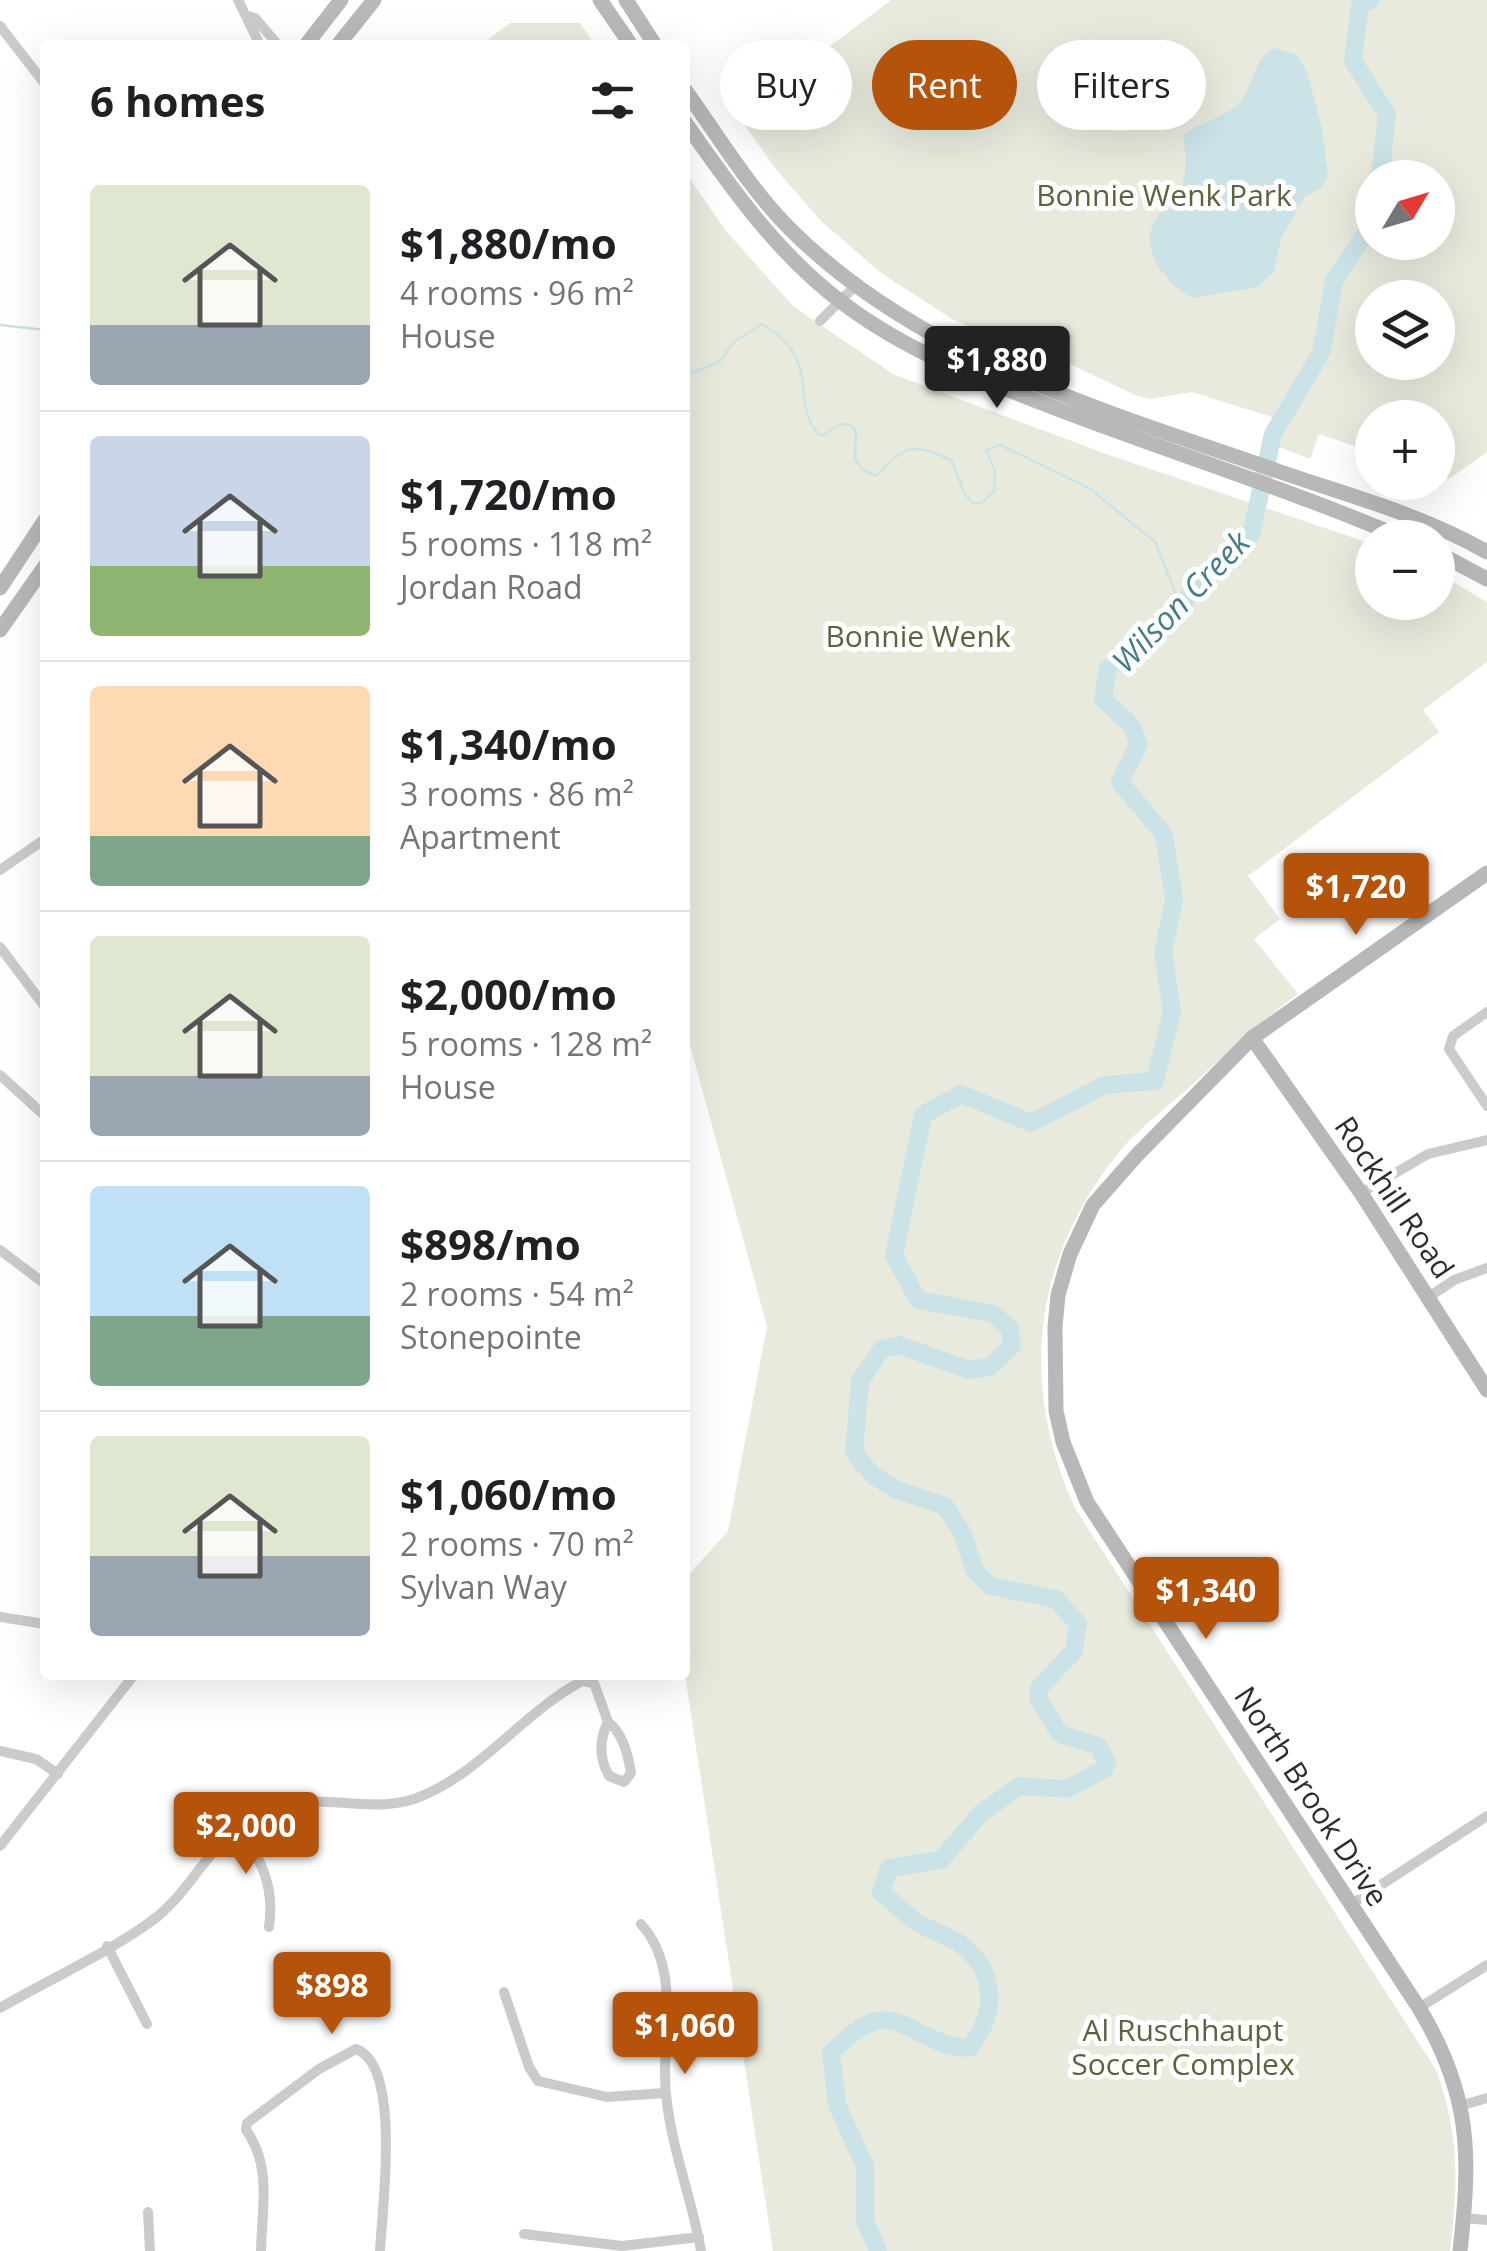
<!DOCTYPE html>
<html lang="en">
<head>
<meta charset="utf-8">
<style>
  :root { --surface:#fff; --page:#f2f2f2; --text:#202124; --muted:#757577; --line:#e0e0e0; --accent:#b45309 }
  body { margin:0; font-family:"Open Sans",sans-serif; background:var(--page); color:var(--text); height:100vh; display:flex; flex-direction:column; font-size:38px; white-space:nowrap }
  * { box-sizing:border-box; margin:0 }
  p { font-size:32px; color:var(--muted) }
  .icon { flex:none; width:55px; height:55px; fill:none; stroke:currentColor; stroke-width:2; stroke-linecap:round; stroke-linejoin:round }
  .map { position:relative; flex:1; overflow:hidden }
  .details { position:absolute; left:40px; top:40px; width:650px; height:1640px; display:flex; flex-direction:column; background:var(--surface); border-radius:10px; box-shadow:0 10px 40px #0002 }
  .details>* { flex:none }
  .hud { position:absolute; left:720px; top:40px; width:615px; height:90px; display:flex; gap:20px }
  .needle { width:65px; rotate:52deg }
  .buttons { position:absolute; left:1355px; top:160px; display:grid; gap:20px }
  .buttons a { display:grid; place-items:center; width:100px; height:100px; border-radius:50%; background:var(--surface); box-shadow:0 10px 40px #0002; font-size:50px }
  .price { position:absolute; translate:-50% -85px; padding:0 22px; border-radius:10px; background:var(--accent); color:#fff; font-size:32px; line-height:65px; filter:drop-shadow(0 2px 5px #0008) }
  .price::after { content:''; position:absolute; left:50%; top:60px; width:30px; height:22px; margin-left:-15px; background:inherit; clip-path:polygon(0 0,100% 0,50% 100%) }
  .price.on { background:#222; color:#fff }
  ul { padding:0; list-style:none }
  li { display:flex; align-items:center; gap:30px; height:250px; padding:0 50px }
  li+li { border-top:2px solid var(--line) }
  li span { display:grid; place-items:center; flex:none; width:280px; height:200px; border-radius:10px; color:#555 }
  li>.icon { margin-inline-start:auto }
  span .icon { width:120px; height:120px; fill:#fffc; stroke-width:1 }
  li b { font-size:42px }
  h2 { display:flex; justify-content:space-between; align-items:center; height:120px; padding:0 50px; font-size:42px }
  .chip { padding:0 35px; border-radius:45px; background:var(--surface); box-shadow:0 10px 40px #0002; font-size:35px; line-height:90px }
  .chip.on { background:var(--accent); color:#fff }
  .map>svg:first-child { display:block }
  .green { fill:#e7eadd; fill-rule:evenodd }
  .water { fill:#cbe3e7 }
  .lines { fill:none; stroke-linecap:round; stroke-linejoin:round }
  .stream { stroke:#cbe3e7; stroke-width:2.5 }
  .river { stroke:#cbe3e7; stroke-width:18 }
  .street { stroke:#cbcbcb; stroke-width:10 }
  .secondary { stroke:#b8b8b8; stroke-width:15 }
  .labels { text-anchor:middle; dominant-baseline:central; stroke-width:10; stroke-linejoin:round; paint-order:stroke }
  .park-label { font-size:30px; fill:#5a6440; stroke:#fff }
  .street-label { font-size:30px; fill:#2e2e2e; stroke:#fff }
  .water-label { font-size:32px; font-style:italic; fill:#457c87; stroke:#fff }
</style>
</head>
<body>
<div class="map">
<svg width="1487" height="2251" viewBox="0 0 1487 2251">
  <rect width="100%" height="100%" fill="#fff"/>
  <g class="green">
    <path d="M891,0H1487V452L1449,479L1438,475V418H1372V452L1319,434L1310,459L1266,442L1278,419L1192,392L1151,399L1137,396L1066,362L1011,345L952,319L881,273L821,221L776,169L738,116ZM1372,178H1438V242H1372ZM1372,298H1438V362H1372Z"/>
    <path d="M510,23H580L595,45H481Z"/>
    <path d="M685,172L726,231L794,307L893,374L1109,455L1372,544V602H1438V573L1487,602V662L1423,710L1439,732L1248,876L1280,919L1254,939L1298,994C1260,1022 1228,1052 1194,1083C1170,1105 1141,1126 1120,1151C1033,1257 1018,1384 1075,1508L1436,2070C1460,2135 1458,2183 1450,2251H773L685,1675V1579L728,1531L767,1326L685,1027Z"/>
  </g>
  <path class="water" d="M1276,48L1297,55L1307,72L1322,128L1328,176L1320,189L1304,197L1281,239L1274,271L1258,287L1194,298C1166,287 1137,247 1156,219C1165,205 1178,200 1183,182C1188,166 1185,151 1183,135C1200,121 1228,118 1242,99C1256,81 1252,58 1276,48Z"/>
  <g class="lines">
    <g class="stream">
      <path d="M0,325L45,330"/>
      <path d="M685,376L719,362L735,341L762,324C827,363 786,404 821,436L841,424L851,425L856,432L855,460L863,470L876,476C906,445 911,442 951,460L965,494L974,504L983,502L994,491L995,471L986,450L1000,445L1089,488L1155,542L1181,606"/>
    </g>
    <g class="river">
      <path d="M1370,0L1360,5L1353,61L1387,114L1380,178"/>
      <path d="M878,2251L865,2221V2166L837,2105L831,2053C897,1985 902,2043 969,2048C995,2017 998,1979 967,1949C954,1937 933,1932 918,1923C905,1914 893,1902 881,1892L889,1868L941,1860L981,1813L1020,1786L1067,1789L1104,1769L1107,1762L1098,1746L1060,1734L1038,1699L1039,1688L1074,1651L1078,1624L1056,1599L990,1586L975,1571L962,1532L945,1506L897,1490L871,1474L854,1452L860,1381L882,1349L899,1345L969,1370L990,1367L1012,1346L1010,1329L994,1314L918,1300L894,1255L923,1115L961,1094L1031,1123L1104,1085L1155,1081L1172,1011L1163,953L1174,900L1164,835L1120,782L1139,744L1131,725L1103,699L1108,669L1182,605L1215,563L1251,535L1273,434L1321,353L1334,281L1372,223"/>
    </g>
    <g class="street">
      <path d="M238,0L260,45"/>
      <path d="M248,16L255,18L278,45"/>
      <path d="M0,26L45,84"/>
      <path d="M820,321L855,286"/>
      <path d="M0,870L45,839"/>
      <path d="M0,947L45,1007"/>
      <path d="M1487,1012L1453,1036L1449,1049L1487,1106"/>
      <path d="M0,1075L45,1116"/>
      <path d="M1361,1193L1428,1154L1487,1140"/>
      <path d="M0,1250L45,1284"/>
      <path d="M1429,1297L1454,1280L1487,1268"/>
      <path d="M0,1617L45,1624"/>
      <path d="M608,1722C623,1733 628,1755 631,1773L624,1782L609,1776C599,1758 599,1740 608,1722Z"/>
      <path d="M0,1751L36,1759L58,1774"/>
      <path d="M237,1826C261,1858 275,1886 269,1927"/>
      <path d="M0,1846L134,1675"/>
      <path d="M1350,1905L1487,1816"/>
      <path d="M641,1924C683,1971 660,2038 666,2094C671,2148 692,2198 701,2251"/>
      <path d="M107,1946L147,2024"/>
      <path d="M504,1992L529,2067L538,2081L607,2097L665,2093"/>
      <path d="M0,2008C46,1981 118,1948 158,1916C196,1884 213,1837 258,1813C308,1786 362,1816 414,1799C479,1776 522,1713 582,1681L594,1683L608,1722"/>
      <path d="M1419,2008L1487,1965"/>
      <path d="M1463,2105L1487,2098"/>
      <path d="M148,2212L150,2251"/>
      <path d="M1464,2218L1487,2220"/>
      <path d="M524,2234L622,2246L699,2237"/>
      <path d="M261,2251C262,2209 272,2165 246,2130L247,2123L319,2069L356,2049C402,2065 382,2210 380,2251"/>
    </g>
    <g class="secondary">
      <path d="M600,0L631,45"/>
      <path d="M626,0L655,45"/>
      <path d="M306,45L341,0"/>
      <path d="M338,45L374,0"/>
      <path d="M685,90C719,137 749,188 790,229C920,359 1106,411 1275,470C1346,495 1421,514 1487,552"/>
      <path d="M685,122C731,188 779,256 844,304C912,355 990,383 1068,413C1179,455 1293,491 1403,538"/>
      <path d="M1438,553L1487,579"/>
      <path d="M0,588L45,520"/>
      <path d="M0,630L45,566"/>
      <path d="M1252,1038L1361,1193L1487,1390"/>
      <path d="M1460,2251C1471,2154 1471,2094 1419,2008L1087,1502L1063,1442L1056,1411L1055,1327L1058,1295L1070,1254L1093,1205L1137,1155L1252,1038L1487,873"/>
    </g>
  </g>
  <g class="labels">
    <g class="park-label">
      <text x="1164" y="194">Bonnie Wenk Park</text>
      <text x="918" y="635">Bonnie Wenk</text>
      <text x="1183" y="2029">Al Ruschhaupt<tspan x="1183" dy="34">Soccer Complex</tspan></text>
    </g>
    <g class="street-label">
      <text transform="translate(1395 1197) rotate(56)">Rockhill Road</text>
      <text transform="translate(1312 1796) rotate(57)">North Brook Drive</text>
    </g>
    <g class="water-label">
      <text transform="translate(1180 601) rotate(-46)">Wilson Creek</text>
    </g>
  </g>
</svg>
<div class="buttons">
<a><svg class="needle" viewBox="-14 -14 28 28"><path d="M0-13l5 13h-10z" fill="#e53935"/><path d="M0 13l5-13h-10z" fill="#757577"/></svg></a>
<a><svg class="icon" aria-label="layers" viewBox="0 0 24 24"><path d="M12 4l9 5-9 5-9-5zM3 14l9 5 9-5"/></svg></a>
<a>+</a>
<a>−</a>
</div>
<b class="price on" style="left:997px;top:411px">$1,880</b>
<b class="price" style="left:1356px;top:938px">$1,720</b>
<b class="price" style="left:1206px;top:1642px">$1,340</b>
<b class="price" style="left:246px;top:1877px">$2,000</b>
<b class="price" style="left:332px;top:2037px">$898</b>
<b class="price" style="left:685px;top:2077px">$1,060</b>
<div class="hud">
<a class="chip">Buy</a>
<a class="chip on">Rent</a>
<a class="chip">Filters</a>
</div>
<section class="details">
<h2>6 homes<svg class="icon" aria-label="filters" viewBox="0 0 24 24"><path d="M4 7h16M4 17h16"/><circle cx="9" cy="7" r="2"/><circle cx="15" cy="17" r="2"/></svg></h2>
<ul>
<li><span style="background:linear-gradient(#dfe7d0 70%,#9aa5b1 0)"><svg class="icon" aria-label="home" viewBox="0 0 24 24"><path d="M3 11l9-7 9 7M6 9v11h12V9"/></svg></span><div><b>$1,880/mo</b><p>4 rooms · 96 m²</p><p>House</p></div></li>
<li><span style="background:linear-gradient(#c9d6e8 65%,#8fb573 0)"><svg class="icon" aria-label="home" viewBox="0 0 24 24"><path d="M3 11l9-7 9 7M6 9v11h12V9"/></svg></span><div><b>$1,720/mo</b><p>5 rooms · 118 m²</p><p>Jordan Road</p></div></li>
<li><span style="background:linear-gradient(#ffd9b3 75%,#7fa58c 0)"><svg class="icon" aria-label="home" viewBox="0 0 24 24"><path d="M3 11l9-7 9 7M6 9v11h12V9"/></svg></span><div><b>$1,340/mo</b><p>3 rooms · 86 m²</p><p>Apartment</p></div></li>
<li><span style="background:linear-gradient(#dfe7d0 70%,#9aa5b1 0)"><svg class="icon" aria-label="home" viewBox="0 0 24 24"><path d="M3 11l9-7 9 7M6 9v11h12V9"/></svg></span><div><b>$2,000/mo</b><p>5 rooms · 128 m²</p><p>House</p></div></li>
<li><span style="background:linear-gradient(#bfe0f5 65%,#7fa58c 0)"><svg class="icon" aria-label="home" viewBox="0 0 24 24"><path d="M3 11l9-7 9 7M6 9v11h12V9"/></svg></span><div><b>$898/mo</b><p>2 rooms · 54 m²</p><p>Stonepointe</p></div></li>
<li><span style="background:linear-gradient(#dfe7d0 60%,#9aa5b1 0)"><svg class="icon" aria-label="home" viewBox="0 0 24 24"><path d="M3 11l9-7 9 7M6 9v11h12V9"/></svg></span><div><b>$1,060/mo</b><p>2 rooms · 70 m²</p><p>Sylvan Way</p></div></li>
</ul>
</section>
</div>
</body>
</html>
